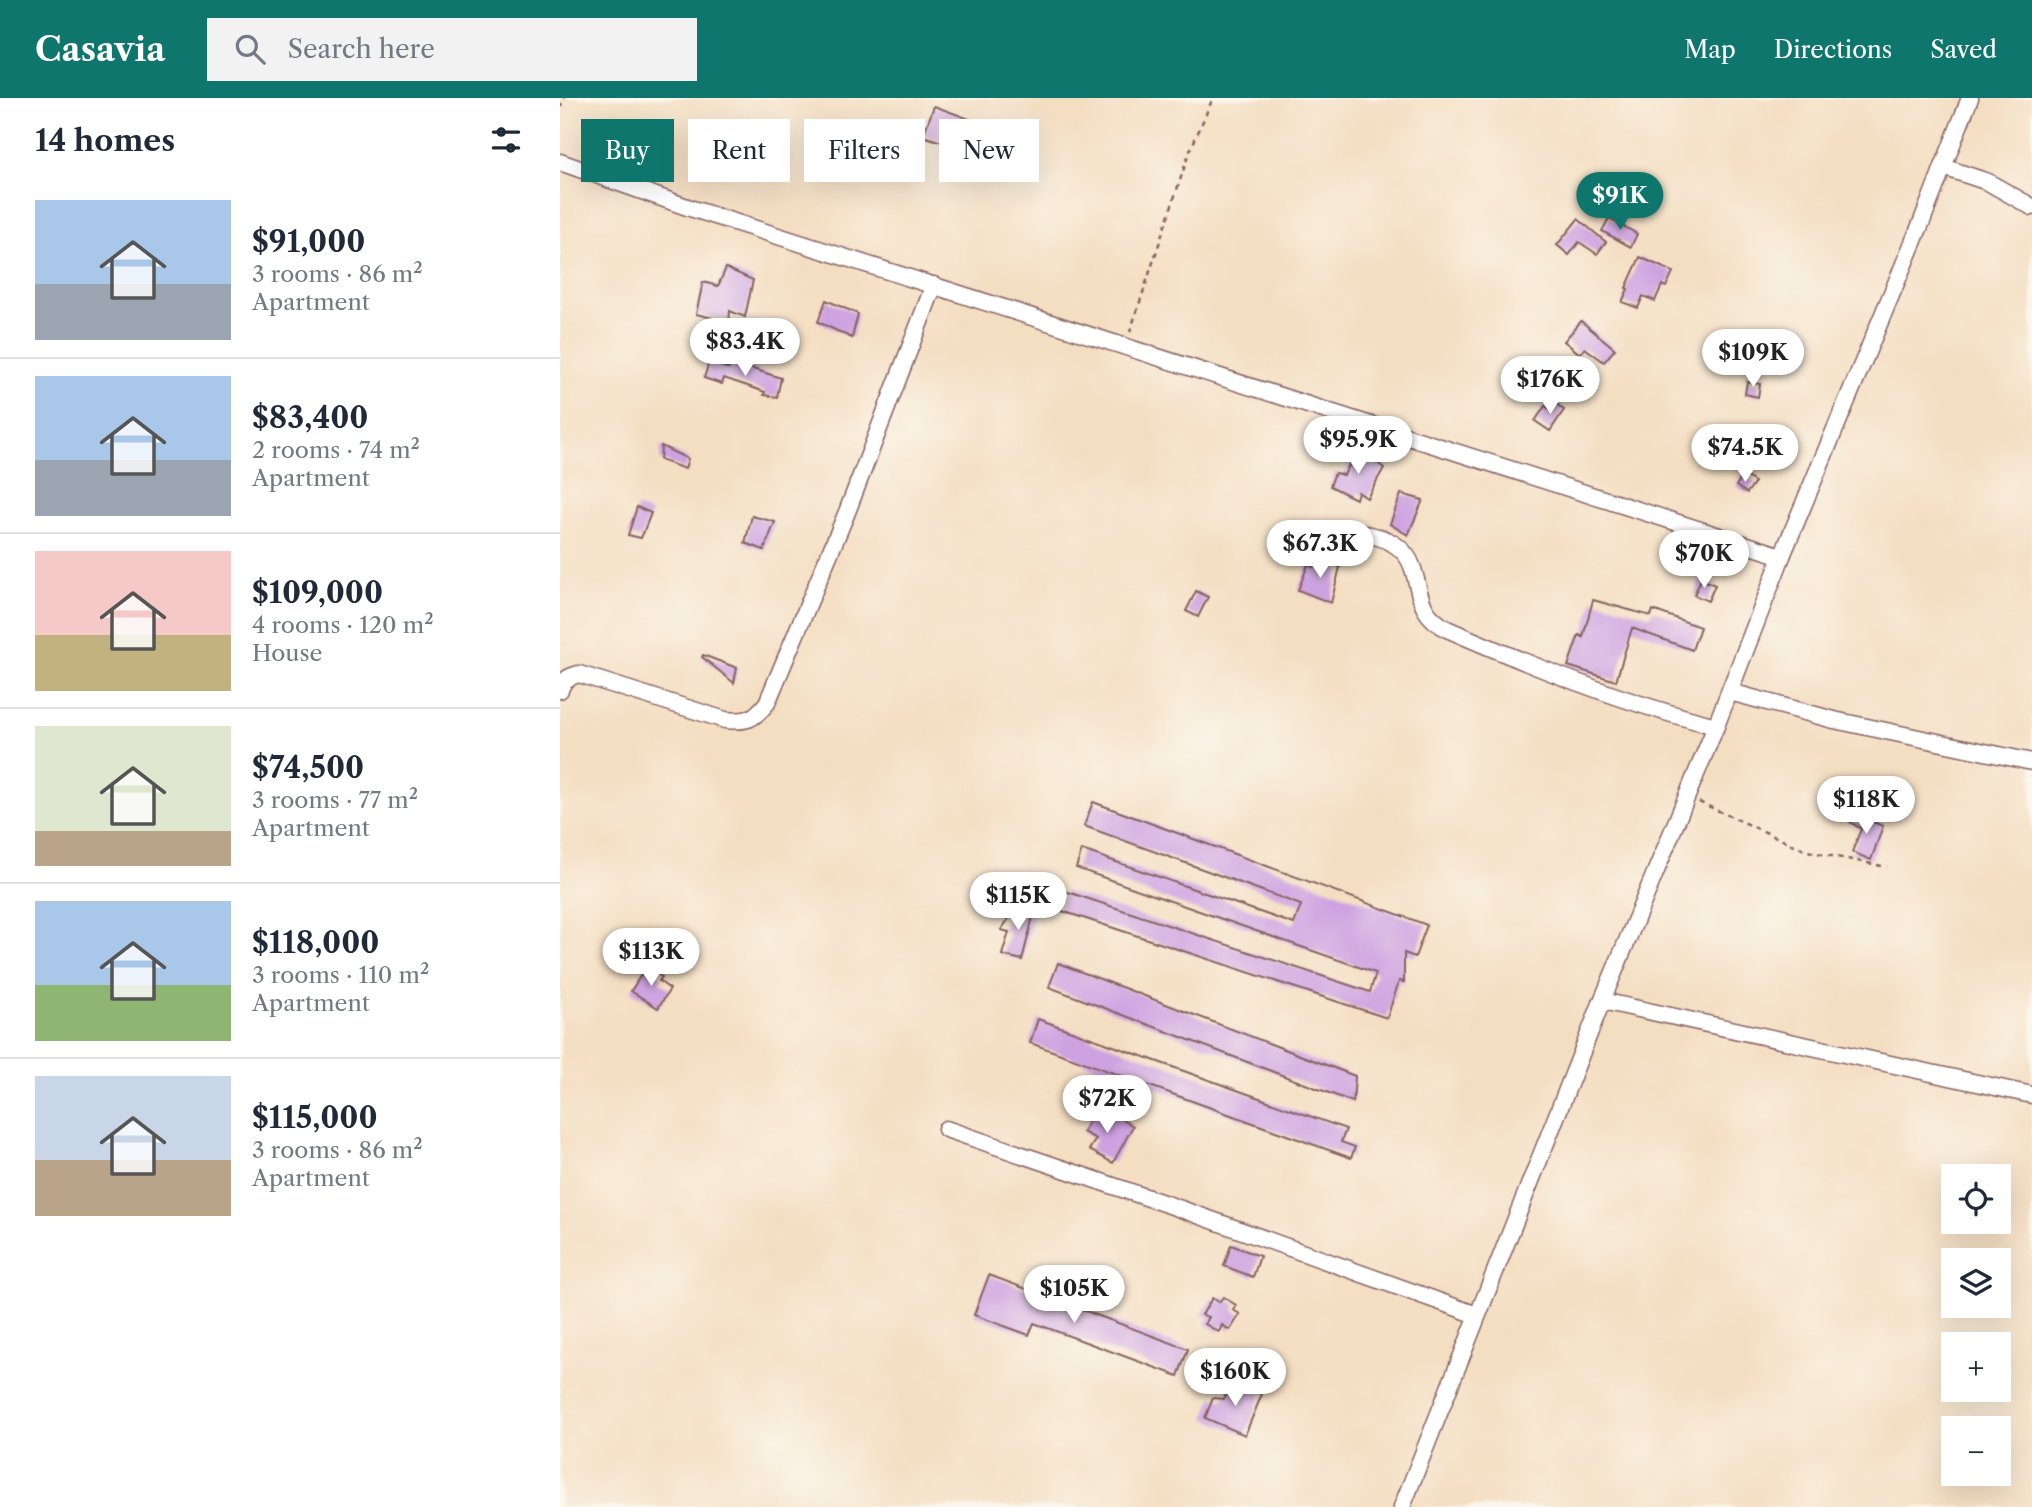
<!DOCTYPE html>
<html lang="en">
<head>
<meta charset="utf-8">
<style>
  :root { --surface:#fff; --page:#f2f2f3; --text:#1f2937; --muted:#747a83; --line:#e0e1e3; --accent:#0f766e }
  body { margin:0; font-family:"Libre Caslon Text",serif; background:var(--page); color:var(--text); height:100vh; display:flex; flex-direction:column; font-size:26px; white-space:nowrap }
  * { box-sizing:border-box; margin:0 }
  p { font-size:23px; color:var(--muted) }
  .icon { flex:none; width:38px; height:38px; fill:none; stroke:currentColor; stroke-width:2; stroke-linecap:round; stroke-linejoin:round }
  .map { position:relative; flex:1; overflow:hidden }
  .sheet { display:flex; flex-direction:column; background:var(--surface); width:560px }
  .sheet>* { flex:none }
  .hud { position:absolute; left:21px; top:21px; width:665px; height:63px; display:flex; gap:14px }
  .buttons { position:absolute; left:1381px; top:1066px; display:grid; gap:14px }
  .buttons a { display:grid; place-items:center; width:70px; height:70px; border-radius:0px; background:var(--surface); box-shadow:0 7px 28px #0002; font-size:35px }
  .price { position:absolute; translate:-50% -60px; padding:0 16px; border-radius:24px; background:#fff; color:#222; font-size:23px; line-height:46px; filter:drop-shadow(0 2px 4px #0008) }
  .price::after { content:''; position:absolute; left:50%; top:42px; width:21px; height:16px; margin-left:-10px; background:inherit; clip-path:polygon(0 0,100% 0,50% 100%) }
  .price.on { background:var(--accent); color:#fff }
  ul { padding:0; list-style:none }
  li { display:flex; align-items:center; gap:21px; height:175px; padding:0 35px }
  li+li { border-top:2px solid var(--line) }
  li span { display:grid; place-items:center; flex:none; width:196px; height:140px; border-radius:0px; color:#555 }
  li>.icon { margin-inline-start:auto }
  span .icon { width:84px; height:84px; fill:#fffc; stroke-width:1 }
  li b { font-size:30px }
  h2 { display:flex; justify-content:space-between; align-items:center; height:84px; padding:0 35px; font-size:30px }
  .tag { padding:0 24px; border-radius:0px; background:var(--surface); box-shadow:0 7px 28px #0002; font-size:24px; line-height:63px }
  .tag.on { background:var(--accent); color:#fff }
  header { display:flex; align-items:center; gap:42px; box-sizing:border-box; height:98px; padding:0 35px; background:var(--accent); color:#fff }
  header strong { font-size:33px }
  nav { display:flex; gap:38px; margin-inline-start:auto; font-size:24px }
  .search { width:490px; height:63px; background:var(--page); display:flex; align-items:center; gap:18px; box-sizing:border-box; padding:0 24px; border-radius:0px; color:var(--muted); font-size:26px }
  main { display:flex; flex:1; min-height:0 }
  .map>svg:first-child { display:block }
  .building { fill:#cea2e1 }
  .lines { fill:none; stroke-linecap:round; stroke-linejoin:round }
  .minor-casing { stroke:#866260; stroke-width:19 }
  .path { stroke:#866260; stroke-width:2.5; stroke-dasharray:5 5; stroke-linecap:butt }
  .minor { stroke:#fff; stroke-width:16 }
</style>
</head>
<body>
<header>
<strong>Casavia</strong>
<div class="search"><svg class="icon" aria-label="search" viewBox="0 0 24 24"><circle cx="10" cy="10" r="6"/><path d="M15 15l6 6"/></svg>Search here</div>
<nav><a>Map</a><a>Directions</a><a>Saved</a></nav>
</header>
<main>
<section class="sheet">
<h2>14 homes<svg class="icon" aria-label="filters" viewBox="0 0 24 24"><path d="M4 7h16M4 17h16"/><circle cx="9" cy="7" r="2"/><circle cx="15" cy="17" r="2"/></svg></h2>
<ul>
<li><span style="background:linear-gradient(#a9c7e8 60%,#9aa5b1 0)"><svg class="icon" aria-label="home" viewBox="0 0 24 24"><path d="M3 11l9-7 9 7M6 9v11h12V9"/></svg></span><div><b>$91,000</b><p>3 rooms · 86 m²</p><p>Apartment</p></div></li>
<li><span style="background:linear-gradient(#a9c7e8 60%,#9aa5b1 0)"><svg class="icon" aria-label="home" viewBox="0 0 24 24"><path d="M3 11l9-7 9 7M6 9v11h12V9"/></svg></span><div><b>$83,400</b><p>2 rooms · 74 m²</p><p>Apartment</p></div></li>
<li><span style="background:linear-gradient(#f6c9c9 60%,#c2b280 0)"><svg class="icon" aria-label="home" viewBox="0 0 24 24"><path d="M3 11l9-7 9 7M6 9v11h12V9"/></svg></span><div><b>$109,000</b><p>4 rooms · 120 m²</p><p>House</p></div></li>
<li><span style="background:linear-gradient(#dfe7d0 75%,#b9a48a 0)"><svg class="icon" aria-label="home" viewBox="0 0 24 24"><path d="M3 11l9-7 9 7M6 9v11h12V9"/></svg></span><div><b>$74,500</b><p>3 rooms · 77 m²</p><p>Apartment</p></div></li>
<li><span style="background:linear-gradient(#a9c7e8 60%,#8fb573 0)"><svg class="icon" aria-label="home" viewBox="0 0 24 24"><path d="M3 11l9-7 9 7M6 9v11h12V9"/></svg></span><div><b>$118,000</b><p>3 rooms · 110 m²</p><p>Apartment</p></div></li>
<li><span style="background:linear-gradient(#c9d6e8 60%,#b9a48a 0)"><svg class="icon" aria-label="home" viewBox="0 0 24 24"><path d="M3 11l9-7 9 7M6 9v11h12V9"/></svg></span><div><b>$115,000</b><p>3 rooms · 86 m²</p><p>Apartment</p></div></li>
</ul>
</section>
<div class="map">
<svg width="1472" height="1409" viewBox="0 0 1472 1409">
  <rect width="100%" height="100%" fill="#fbf7ec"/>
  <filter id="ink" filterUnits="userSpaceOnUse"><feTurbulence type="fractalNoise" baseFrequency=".0143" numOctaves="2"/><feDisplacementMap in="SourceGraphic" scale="14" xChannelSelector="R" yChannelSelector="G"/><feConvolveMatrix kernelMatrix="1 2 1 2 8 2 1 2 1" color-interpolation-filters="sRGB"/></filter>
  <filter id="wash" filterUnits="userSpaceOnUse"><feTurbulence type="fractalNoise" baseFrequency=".00686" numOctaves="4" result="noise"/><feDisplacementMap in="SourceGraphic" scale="28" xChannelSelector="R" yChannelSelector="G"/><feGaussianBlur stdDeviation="1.57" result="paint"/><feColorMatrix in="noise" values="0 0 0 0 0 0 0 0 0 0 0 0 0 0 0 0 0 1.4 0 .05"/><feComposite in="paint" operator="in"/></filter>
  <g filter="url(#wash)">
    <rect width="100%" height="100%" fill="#f4dec2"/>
    <g id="blocks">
      <g class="building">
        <path d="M374,8L423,26L417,43L407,40L404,51L363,38Z"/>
        <path d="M1043,85L1055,93L1043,109L1032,101Z"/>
        <path d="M1049,120L1077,136L1071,149L1042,133Z"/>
        <path d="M1018,121L1046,144L1037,156L1019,144L1009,157L997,147Z"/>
        <path d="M1080,159L1113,174L1106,189L1102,187L1095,203L1083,198L1078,210L1062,204L1068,191L1066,190Z"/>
        <path d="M166,170L193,182L185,219L170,213L169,224L136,216L143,184L158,188Z"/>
        <path d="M266,202L298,216L292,240L258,224Z"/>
        <path d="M1021,223L1055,251L1044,264L1025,250L1020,256L1004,243Z"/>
        <path d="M210,224L226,231L215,256L199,249Z"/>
        <path d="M149,264L169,271L171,264L221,280L217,299L204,297L205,294L164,280L162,286L144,280Z"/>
        <path d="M1187,284L1200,286L1198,299L1185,296Z"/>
        <path d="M994,304L1004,312L990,333L975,323L985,308L990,311Z"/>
        <path d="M101,348L128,361L125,371L100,362Z"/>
        <path d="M798,350L824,370L807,400L798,394L796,401L770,388L775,375L784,377Z"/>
        <path d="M1183,377L1195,384L1187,395L1176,388Z"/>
        <path d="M841,396L863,402L848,437L830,426Z"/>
        <path d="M77,409L91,415L81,440L68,437Z"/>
        <path d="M192,418L215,424L204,452L185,445Z"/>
        <path d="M756,460L780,469L771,505L738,492L748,467L753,469Z"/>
        <path d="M1141,481L1155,487L1148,503L1134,497Z"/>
        <path d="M636,493L648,499L638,519L626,513Z"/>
        <path d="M1033,502L1091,518L1093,512L1140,529L1132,552L1072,530L1056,583L1008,568L1019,537L1023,539Z"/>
        <path d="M143,557L177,570L174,585L142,559Z"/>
        <path d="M533,704L867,827L855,859L844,855V884L839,883L827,920L499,812L505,793L810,894L816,875L516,770L522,752L734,826L741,807L524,728Z"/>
        <path d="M1297,714L1308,722L1323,728L1311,762L1292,754L1301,731L1290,724Z"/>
        <path d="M458,807L475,811L462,862L442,857L449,834L441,832Z"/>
        <path d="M498,865L795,978L793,1004L489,889Z"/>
        <path d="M86,869L102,879L99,883L110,891L98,910L71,893Z"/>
        <path d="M478,921L786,1031L781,1044L795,1049L791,1060L470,945Z"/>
        <path d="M534,1013L550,1022L555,1018L573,1028L553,1065L529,1052L536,1041L523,1034Z"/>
        <path d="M671,1147L700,1158L693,1179L664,1168Z"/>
        <path d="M429,1177L628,1251L618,1278L474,1225L469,1237L414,1217Z"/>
        <path d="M663,1199L676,1207L673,1212L680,1216L670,1232L662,1227L659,1234L645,1226L649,1219L642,1217L652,1200L659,1204Z"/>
        <path d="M672,1284L702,1296L685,1337L645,1320L653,1300L664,1301Z"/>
      </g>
    </g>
  </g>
  <g filter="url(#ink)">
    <use href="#blocks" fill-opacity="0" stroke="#866260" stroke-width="2"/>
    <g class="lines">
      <defs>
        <g id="minor">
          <path d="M0,64L130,110L1222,458"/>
          <path d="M1383,69L1428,84L1472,109"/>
          <path d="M761,435C791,433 839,433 852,468C862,496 857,515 887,531C974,569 1064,605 1156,628"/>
          <path d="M0,592C4,581 8,579 19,576L165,622C187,624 193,622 207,605L287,414L374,187"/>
          <path d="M1170,594L1274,622L1472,664"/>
          <path d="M1042,903L1472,997"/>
          <path d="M386,1031L621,1111L917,1217"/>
          <path d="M842,1409L1042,903L1156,628L1222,458L1362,123L1410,0"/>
        </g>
      </defs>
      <use href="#minor" class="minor-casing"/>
      <g class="path">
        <path d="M0,10L4,0"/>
        <path d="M570,234L629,55L653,0"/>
        <path d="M1139,704L1247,753L1327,769"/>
      </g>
      <use href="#minor" class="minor"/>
    </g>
  </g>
</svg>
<div class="buttons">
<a><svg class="icon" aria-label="locate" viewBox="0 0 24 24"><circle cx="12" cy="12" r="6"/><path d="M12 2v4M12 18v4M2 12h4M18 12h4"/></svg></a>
<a><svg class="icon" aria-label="layers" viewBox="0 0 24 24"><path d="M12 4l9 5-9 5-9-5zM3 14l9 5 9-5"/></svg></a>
<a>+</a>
<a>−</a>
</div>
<b class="price on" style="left:1060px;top:134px">$91K</b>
<b class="price" style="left:185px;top:280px">$83.4K</b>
<b class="price" style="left:1193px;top:291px">$109K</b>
<b class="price" style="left:990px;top:318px">$176K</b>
<b class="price" style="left:798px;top:378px">$95.9K</b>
<b class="price" style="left:1185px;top:386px">$74.5K</b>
<b class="price" style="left:760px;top:482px">$67.3K</b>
<b class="price" style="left:1144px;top:492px">$70K</b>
<b class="price" style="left:1306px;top:738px">$118K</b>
<b class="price" style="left:458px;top:834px">$115K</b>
<b class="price" style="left:91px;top:890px">$113K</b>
<b class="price" style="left:547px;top:1037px">$72K</b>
<b class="price" style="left:514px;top:1227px">$105K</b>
<b class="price" style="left:675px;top:1310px">$160K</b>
<div class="hud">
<a class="tag on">Buy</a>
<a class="tag">Rent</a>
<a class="tag">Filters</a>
<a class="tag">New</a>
</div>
</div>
</main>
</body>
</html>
